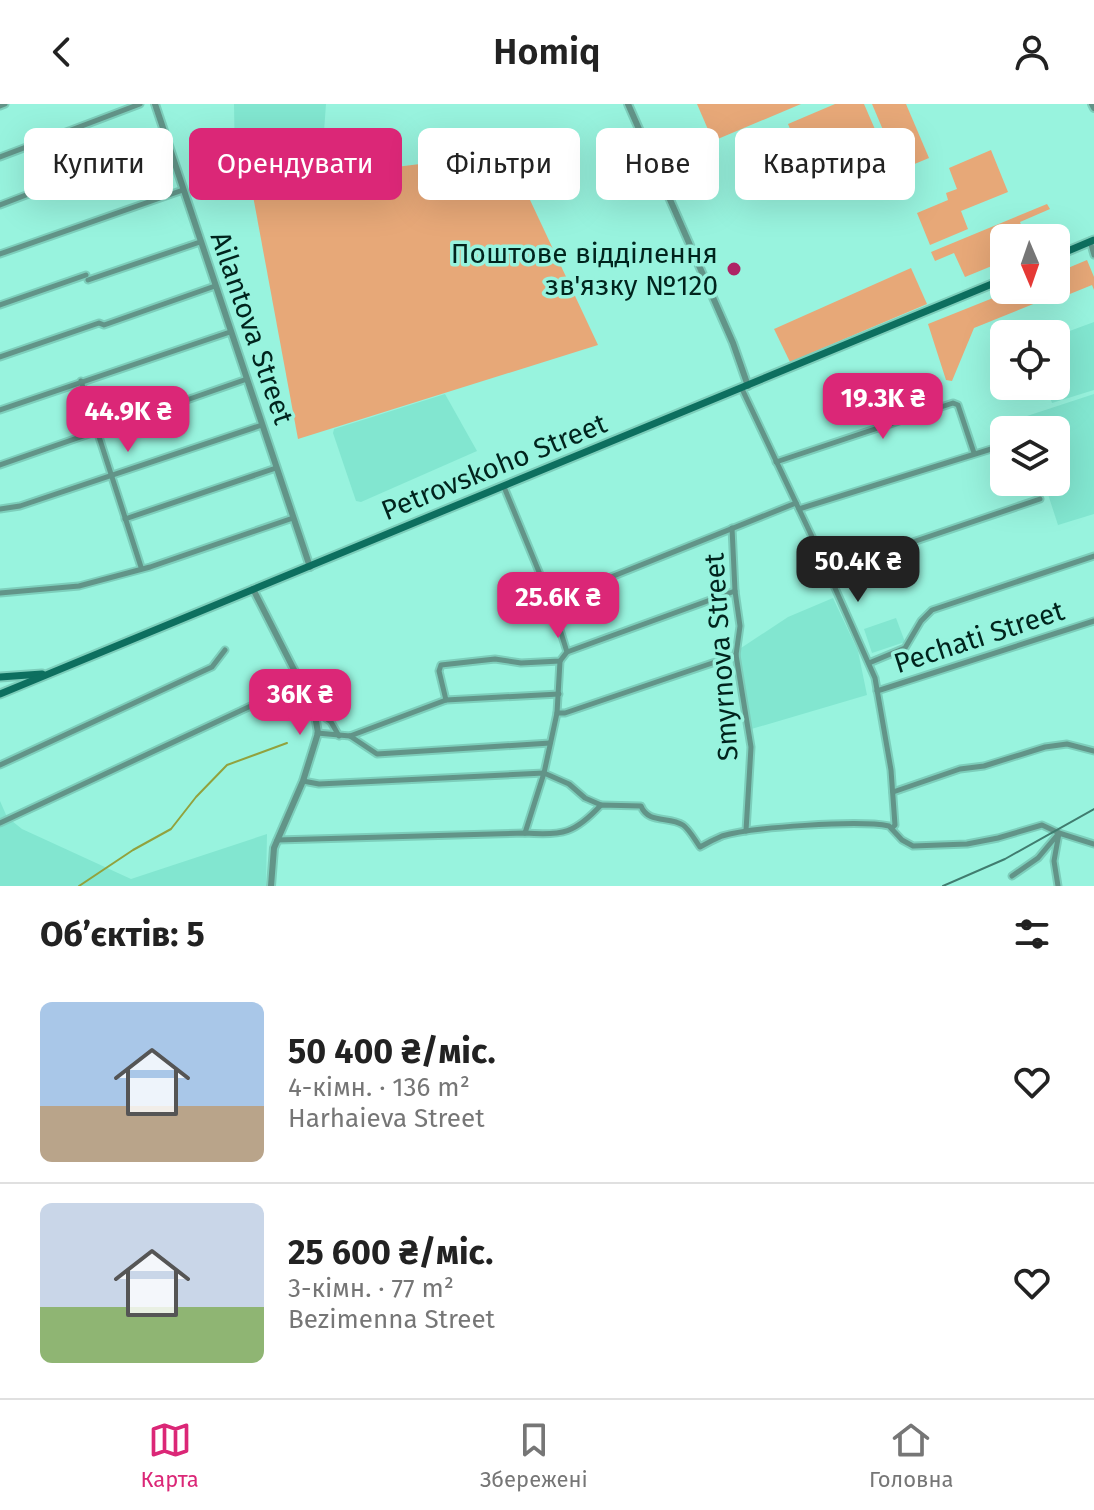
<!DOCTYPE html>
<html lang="uk">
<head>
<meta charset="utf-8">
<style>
  :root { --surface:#fff; --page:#f2f2f2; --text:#222; --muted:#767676; --line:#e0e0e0; --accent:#db2777 }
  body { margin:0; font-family:"Fira Sans",sans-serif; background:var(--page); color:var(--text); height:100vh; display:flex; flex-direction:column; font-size:30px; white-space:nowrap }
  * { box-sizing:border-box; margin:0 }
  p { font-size:26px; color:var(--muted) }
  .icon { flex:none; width:44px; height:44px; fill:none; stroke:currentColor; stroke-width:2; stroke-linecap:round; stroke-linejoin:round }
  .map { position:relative; height:782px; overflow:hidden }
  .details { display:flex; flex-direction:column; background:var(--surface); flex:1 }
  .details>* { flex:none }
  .guide { position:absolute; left:24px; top:24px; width:1046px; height:72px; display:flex; gap:16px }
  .needle { width:52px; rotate:178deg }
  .tools { position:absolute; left:990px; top:120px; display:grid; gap:16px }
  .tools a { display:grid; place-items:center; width:80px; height:80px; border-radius:12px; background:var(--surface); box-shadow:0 8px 32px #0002; font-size:40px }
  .price { position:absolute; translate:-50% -68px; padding:0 18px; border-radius:16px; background:var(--accent); color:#fff; font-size:26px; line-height:52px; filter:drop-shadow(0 2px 4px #0008) }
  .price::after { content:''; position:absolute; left:50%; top:48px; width:24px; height:18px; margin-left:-12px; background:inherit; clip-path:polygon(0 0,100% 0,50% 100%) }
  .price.selected { background:#222; color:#fff }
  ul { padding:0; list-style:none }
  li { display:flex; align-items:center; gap:24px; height:200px; padding:0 40px }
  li+li { border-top:2px solid var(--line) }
  li span { display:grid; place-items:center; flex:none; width:224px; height:160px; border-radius:12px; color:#555 }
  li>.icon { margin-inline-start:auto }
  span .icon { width:96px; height:96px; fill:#fffc; stroke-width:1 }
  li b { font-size:34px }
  h2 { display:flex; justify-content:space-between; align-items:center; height:96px; padding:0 40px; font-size:34px }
  .tag { padding:0 28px; border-radius:12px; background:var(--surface); box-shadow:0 8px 32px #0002; font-size:28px; line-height:72px }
  .tag.selected { background:var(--accent); color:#fff }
  header { display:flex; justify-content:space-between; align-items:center; height:104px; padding:0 40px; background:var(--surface); font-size:36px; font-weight:600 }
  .dock { display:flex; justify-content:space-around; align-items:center; height:112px; border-top:2px solid var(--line); background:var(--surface); font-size:22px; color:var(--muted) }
  .dock a { display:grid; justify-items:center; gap:4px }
  .dock .selected { color:var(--accent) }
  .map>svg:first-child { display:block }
  .built { fill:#82e6d0 }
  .green { fill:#e7a878 }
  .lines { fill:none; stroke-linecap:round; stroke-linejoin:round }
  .stream { stroke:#92a23d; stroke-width:2 }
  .minor-casing { stroke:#7dcebb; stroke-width:9 }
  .tertiary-casing { stroke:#7dcebb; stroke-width:10 }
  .secondary-casing { stroke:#7dcebb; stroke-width:11 }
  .minor { stroke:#629488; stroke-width:5 }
  .tertiary { stroke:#629488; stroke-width:6 }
  .secondary { stroke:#0d6f5f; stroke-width:7 }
  .rail { stroke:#407c6f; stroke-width:2 }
  .poi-dot { fill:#ae2465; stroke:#98f3de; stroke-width:3 }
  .labels { text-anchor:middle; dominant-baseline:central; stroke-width:7; stroke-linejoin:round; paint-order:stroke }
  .poi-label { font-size:28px; fill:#00241d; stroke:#98f3de; text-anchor:end }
  .street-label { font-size:28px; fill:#00241d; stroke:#98f3de }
</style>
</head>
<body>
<header><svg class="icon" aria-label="back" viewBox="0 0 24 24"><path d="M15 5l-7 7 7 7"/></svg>Homiq<svg class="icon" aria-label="person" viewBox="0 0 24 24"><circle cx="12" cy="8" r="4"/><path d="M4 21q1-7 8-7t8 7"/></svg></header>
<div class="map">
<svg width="1094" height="782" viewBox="0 0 1094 782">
  <rect width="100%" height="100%" fill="#98f3de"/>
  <g class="built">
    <path d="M234,0H326L323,41L235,62Z"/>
    <path d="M1094,218V286L1052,299L1046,282H1056V232Z"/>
    <path d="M445,290L477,347L361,398L356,397L333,329L334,325Z"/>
    <path d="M1094,290V410L1058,421L1044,378H1056V326H1028L1024,313Z"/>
    <path d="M833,494L858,547L867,591L748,626L738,546L788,513Z"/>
    <path d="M896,514L905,538L872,549L864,525Z"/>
    <path d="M0,697L7,713L22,725L131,775L267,730L266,782H0Z"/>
  </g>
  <g class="green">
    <path d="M697,0H801L713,37Z"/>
    <path d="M835,0H864L887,53L815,84L788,20Z"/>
    <path d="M872,0H906L929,54L900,66Z"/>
    <path d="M991,46L1008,88L961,107L968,125L930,141L917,109L948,96L946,89L957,85L949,64Z"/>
    <path d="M508,49L598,241L298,335L251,81Z"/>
    <path d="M1047,100L1050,105L1020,118L1026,133L1037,128L1039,134H1004V157L965,173L954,149L935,157L931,148Z"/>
    <path d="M1087,156L1094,173V186L1092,181L1060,194L1058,190L974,224L952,277L946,276L928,220L1013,186H1056V169Z"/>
    <path d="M911,164L927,200L790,258L774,225Z"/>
  </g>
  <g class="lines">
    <path class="stream" d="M79,782L133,746L171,725L196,693L227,661L287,639"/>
    <defs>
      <g id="minor">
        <path d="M0,2L5,0"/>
        <path d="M0,53L140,0"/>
        <path d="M0,101L167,37"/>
        <path d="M1090,137L1094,151"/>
        <path d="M0,150L183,86"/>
        <path d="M88,176L200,138"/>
        <path d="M0,201L86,171"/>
        <path d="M0,253L99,219L104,221L215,182"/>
        <path d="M81,277L141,463"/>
        <path d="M742,285L815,439L875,574L891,666L895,721L892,724"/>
        <path d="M0,306L230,228"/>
        <path d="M776,358L953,299L958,301L974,349"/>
        <path d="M0,361L247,275"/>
        <path d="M504,383L551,497L567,548"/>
        <path d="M0,405L20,402L262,321"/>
        <path d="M799,405L1004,341"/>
        <path d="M125,415L276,364"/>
        <path d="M732,424L735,487L740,522L736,551L751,643L746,727"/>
        <path d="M827,467L1040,395"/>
        <path d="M0,489L79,482L150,463L293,414"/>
        <path d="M551,497L796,399"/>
        <path d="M869,559L905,544L921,517L932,506L1094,452"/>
        <path d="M877,587L1094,517"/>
        <path d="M446,596L439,567L441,561L495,555L521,559L560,557L567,548L735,487"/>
        <path d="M314,605L331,618L339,632"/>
        <path d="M557,609H565L736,551"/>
        <path d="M317,629L350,632L446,596L559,590"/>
        <path d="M350,632L377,650L550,639"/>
        <path d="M0,661L212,563L225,546"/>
        <path d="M303,677L319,680L544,669L569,680L585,694L601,701"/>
        <path d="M893,688L960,665L984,662L1045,643L1067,640L1094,647"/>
        <path d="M0,719L270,593L298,573"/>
        <path d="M525,729L544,669L557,609L560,557"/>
        <path d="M277,736L525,729C563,732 575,729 601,701L641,702C648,720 669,712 683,721C689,725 695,736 700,743C707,739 715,735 722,732C751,723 859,716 889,722L902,736L913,742L967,740L998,734L1042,721L1059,729L1038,754L1012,772"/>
        <path d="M1058,782L1054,757L1059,729L1094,740"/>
      </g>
      <g id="tertiary">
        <path d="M155,0L310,463"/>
        <path d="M628,0L733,239L748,282"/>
        <path d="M1092,0L1094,4"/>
        <path d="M253,485L314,605L318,629L303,677L274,744L271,782"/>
      </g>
      <g id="secondary">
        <path d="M1056,152L1094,136"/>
        <path d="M0,573L42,570"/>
        <path d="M0,590L1004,175"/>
      </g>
    </defs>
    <use href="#minor" class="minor-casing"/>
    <use href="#tertiary" class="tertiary-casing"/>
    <use href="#secondary" class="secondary-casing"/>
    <use href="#minor" class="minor"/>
    <use href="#tertiary" class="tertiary"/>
    <use href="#secondary" class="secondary"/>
    <path class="rail" d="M943,782L1005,755L1094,705"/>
  </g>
  <circle class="poi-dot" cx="734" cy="165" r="8"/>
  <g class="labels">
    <g class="poi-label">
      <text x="718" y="149">Поштове відділення<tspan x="718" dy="32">зв'язку №120</tspan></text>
    </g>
    <g class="street-label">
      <text transform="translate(252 224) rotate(71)">Ailantova Street</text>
      <text transform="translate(494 363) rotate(-22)">Petrovskoho Street</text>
      <text transform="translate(979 533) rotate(-18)">Pechati Street</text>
      <text transform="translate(721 553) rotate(-94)">Smyrnova Street</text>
    </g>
  </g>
</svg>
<div class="tools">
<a><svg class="needle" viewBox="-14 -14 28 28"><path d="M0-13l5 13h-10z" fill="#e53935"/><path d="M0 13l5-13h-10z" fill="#767676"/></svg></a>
<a><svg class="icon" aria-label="locate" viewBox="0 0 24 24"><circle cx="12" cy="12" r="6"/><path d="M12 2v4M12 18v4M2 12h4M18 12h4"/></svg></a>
<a><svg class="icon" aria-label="layers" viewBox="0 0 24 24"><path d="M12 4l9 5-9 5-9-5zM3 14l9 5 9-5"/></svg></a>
</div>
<b class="price" style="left:883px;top:337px">19.3K ₴</b>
<b class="price" style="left:128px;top:350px">44.9K ₴</b>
<b class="price selected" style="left:858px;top:500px">50.4K ₴</b>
<b class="price" style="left:558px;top:536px">25.6K ₴</b>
<b class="price" style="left:300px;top:633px">36K ₴</b>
<div class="guide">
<a class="tag">Купити</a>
<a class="tag selected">Орендувати</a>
<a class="tag">Фільтри</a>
<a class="tag">Нове</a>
<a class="tag">Квартира</a>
</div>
</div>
<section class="details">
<h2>Об’єктів: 5<svg class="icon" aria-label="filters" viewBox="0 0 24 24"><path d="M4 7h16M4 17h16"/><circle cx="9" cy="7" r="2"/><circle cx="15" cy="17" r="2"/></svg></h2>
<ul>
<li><span style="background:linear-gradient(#a9c7e8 65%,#b9a48a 0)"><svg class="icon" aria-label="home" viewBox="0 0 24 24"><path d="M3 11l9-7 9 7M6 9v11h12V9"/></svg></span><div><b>50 400 ₴/міс.</b><p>4-кімн. · 136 m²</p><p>Harhaieva Street</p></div><svg class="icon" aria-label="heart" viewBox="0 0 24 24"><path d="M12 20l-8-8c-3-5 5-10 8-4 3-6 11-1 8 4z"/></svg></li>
<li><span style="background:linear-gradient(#c9d6e8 65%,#8fb573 0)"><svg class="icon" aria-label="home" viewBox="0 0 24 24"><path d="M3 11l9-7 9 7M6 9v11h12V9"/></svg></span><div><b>25 600 ₴/міс.</b><p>3-кімн. · 77 m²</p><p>Bezimenna Street</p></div><svg class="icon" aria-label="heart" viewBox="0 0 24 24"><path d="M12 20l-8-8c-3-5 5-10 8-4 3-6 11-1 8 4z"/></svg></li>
</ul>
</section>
<nav class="dock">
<a class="selected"><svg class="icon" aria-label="map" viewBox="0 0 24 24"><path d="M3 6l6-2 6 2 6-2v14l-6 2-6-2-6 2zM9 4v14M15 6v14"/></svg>Карта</a>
<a><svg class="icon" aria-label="saved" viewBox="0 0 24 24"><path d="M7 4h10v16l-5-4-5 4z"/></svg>Збережені</a>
<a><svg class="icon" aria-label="home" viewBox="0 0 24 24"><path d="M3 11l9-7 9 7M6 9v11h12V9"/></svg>Головна</a>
</nav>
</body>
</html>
